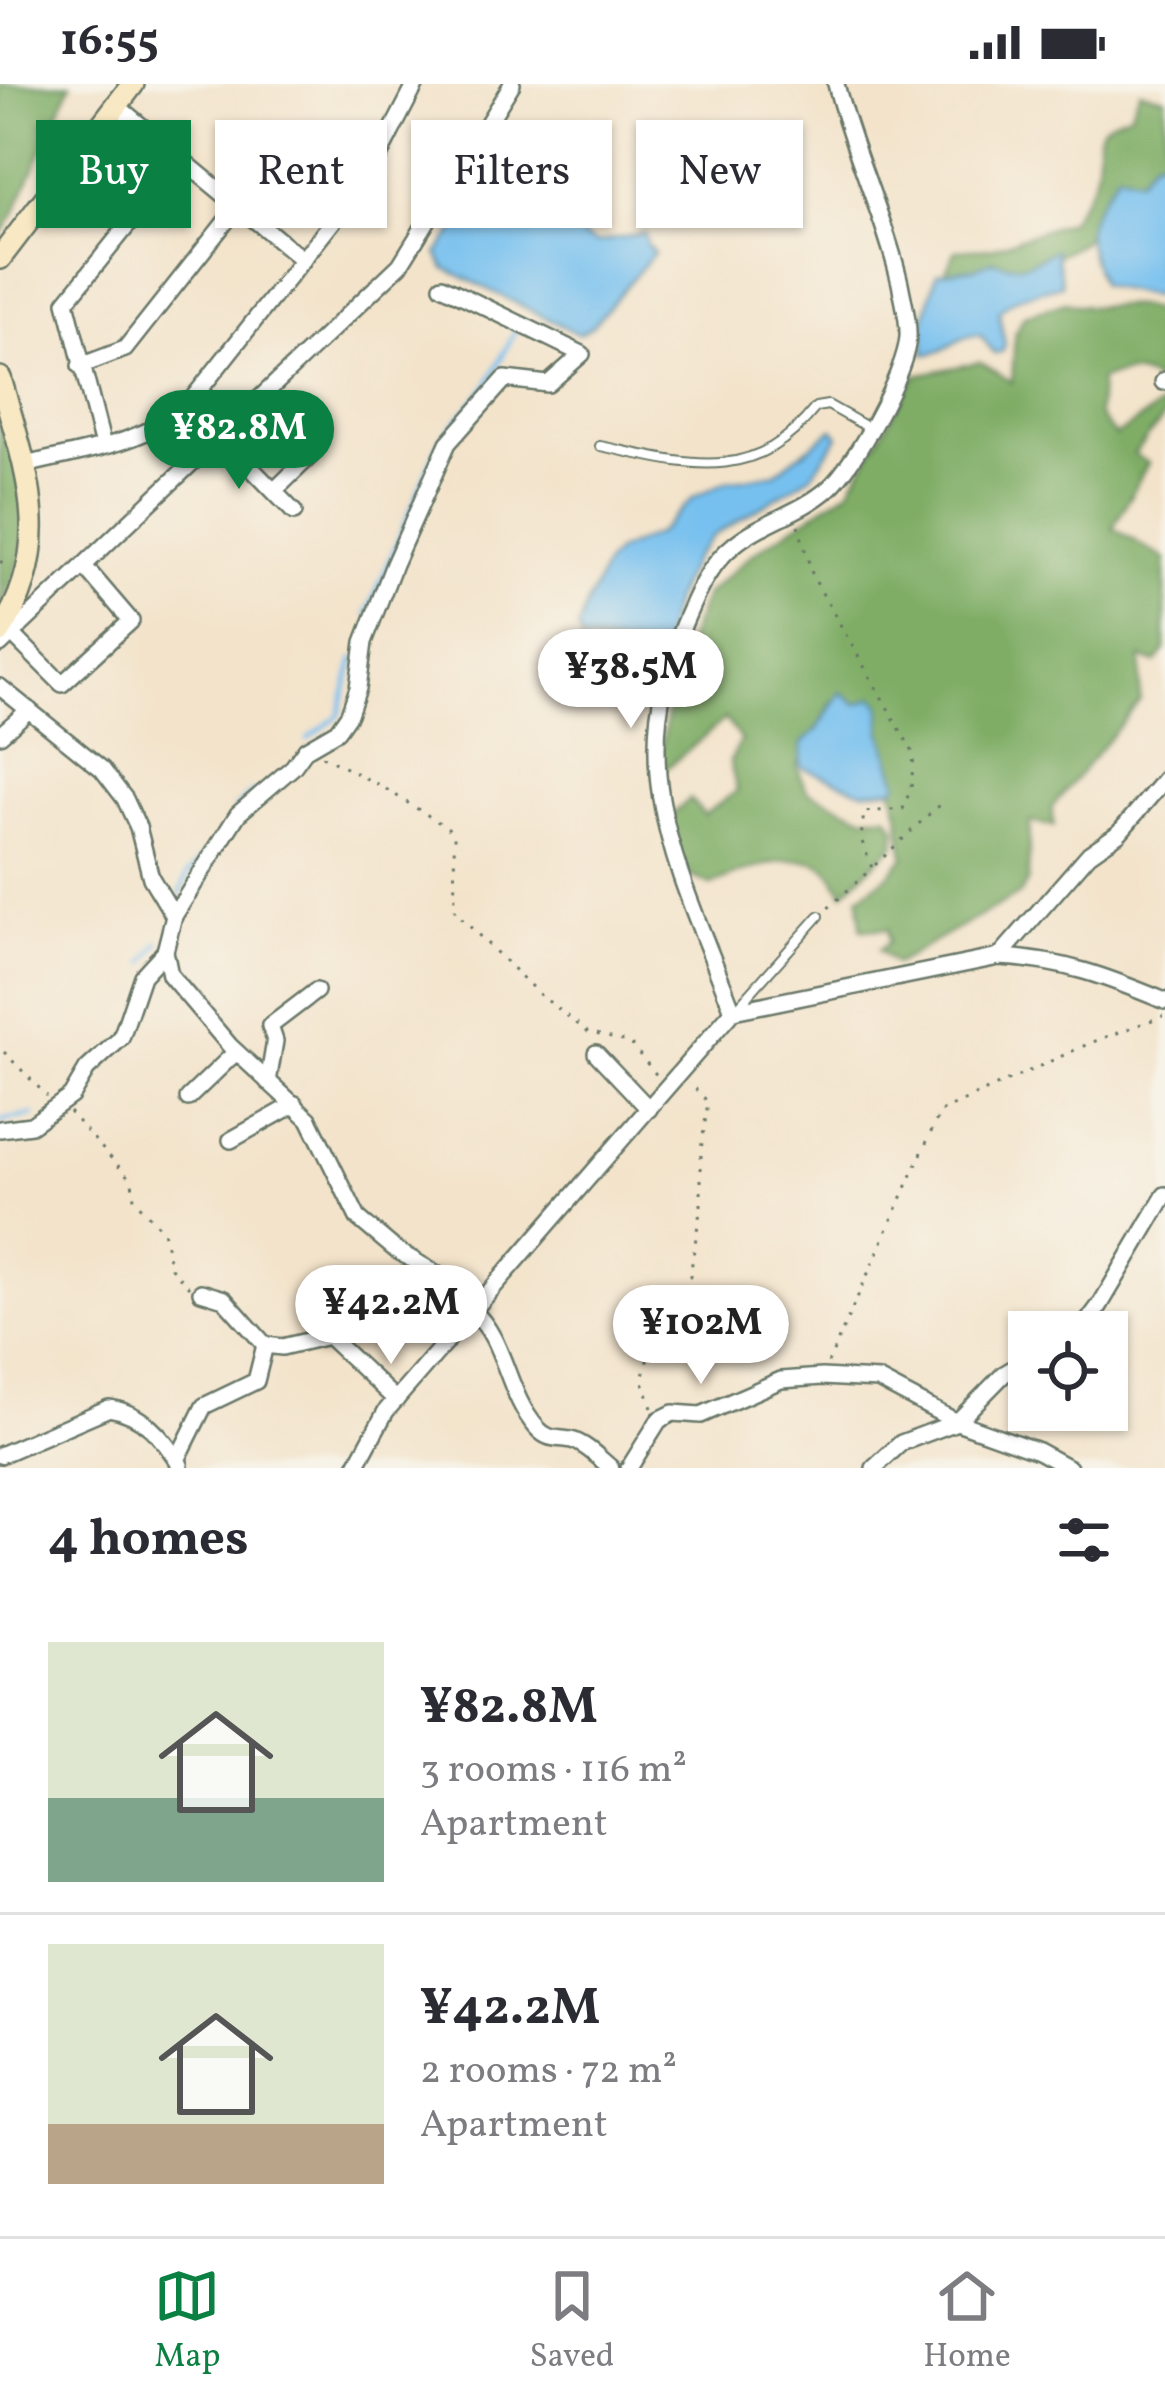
<!DOCTYPE html>
<html lang="en">
<head>
<meta charset="utf-8">
<style>
  :root { --surface:#fff; --page:#f7f7f7; --text:#2b2b33; --muted:#7c7c81; --line:#e1e1e2; --accent:#0b8043 }
  body { margin:0; font-family:Vollkorn,serif; background:var(--page); color:var(--text); height:100vh; display:flex; flex-direction:column; font-size:45px; white-space:nowrap }
  * { box-sizing:border-box; margin:0 }
  p { font-size:39px; color:var(--muted) }
  .icon { flex:none; width:66px; height:66px; fill:none; stroke:currentColor; stroke-width:2; stroke-linecap:round; stroke-linejoin:round }
  .map { position:relative; height:1384px; overflow:hidden }
  .drawer { display:flex; flex-direction:column; background:var(--surface); flex:1 }
  .drawer>* { flex:none }
  .banner { position:absolute; left:36px; top:36px; width:1095px; height:108px; display:flex; gap:24px }
  .tools { position:absolute; left:1008px; top:1227px; display:grid; gap:24px }
  .tools a { display:grid; place-items:center; width:120px; height:120px; border-radius:0px; background:var(--surface); box-shadow:0 3px 9px #0004; font-size:60px }
  .price { position:absolute; translate:-50% -102px; padding:0 27px; border-radius:42px; background:#fff; color:#222; font-size:39px; line-height:78px; filter:drop-shadow(0 3px 6px #0008) }
  .price::after { content:''; position:absolute; left:50%; top:72px; width:36px; height:27px; margin-left:-18px; background:inherit; clip-path:polygon(0 0,100% 0,50% 100%) }
  .price.active { background:var(--accent); color:#fff }
  ul { padding:0; list-style:none }
  li { display:flex; align-items:center; gap:36px; height:300px; padding:0 48px }
  li+li { border-top:3px solid var(--line) }
  li span { display:grid; place-items:center; flex:none; width:336px; height:240px; border-radius:0px; color:#555 }
  li>.icon { margin-inline-start:auto }
  span .icon { width:144px; height:144px; fill:#fffc; stroke-width:1 }
  li b { font-size:51px }
  h2 { display:flex; justify-content:space-between; align-items:center; height:144px; padding:0 48px; font-size:51px }
  .chip { padding:0 42px; border-radius:0px; background:var(--surface); box-shadow:0 3px 9px #0004; font-size:42px; line-height:108px }
  .chip.active { background:var(--accent); color:#fff }
  .status { display:flex; justify-content:space-between; align-items:center; height:84px; padding:0 60px; background:var(--surface); direction:ltr }
  .status svg { height:33px; fill:currentColor }
  .tabs { display:flex; justify-content:space-around; align-items:center; height:168px; border-top:3px solid var(--line); background:var(--surface); font-size:33px; color:var(--muted) }
  .tabs a { display:grid; justify-items:center; gap:6px }
  .tabs .active { color:var(--accent) }
  .map>svg:first-child { display:block }
  .forest { fill:#7fad66; stroke:#4f754d; stroke-width:3 }
  .water { fill:#76c0ef; stroke:#4a7e92; stroke-width:3 }
  .lines { fill:none; stroke-linecap:round; stroke-linejoin:round }
  .stream { stroke:#76c0ef; stroke-width:4.5 }
  .lane-casing { stroke:#697768; stroke-width:12 }
  .street-casing { stroke:#697768; stroke-width:20 }
  .secondary-casing { stroke:#697768; stroke-width:26 }
  .path { stroke:#697768; stroke-width:3; stroke-dasharray:3 9; stroke-linecap:butt }
  .lane { stroke:#fff; stroke-width:8 }
  .street { stroke:#fff; stroke-width:15 }
  .secondary { stroke:#f8e8c3; stroke-width:21 }
</style>
</head>
<body>
<div class="status"><b>16:55</b><svg viewBox="0 0 49 12"><path d="M0 12V9h3v3zM5 12V6h3v6zM10 12V3h3v9zM15 12V0h3v12zM26 1h20v11H26zM47 4h2v5h-2z"/></svg></div>
<div class="map">
<svg width="1165" height="1384" viewBox="0 0 1165 1384">
  <rect width="100%" height="100%" fill="#f7f3e8"/>
  <filter id="ink" filterUnits="userSpaceOnUse"><feTurbulence type="fractalNoise" baseFrequency=".00833" numOctaves="2"/><feDisplacementMap in="SourceGraphic" scale="24" xChannelSelector="R" yChannelSelector="G"/><feConvolveMatrix kernelMatrix="1 2 1 2 8 2 1 2 1" color-interpolation-filters="sRGB"/></filter>
  <filter id="wash" filterUnits="userSpaceOnUse"><feTurbulence type="fractalNoise" baseFrequency=".004" numOctaves="4" result="noise"/><feDisplacementMap in="SourceGraphic" scale="48" xChannelSelector="R" yChannelSelector="G"/><feGaussianBlur stdDeviation="2.7" result="paint"/><feColorMatrix in="noise" values="0 0 0 0 0 0 0 0 0 0 0 0 0 0 0 0 0 1.4 0 .05"/><feComposite in="paint" operator="in"/></filter>
  <g filter="url(#wash)">
    <rect width="100%" height="100%" fill="#f3e3ca"/>
    <g class="forest">
      <path d="M0,0H71L13,132L0,152Z"/>
      <path d="M1140,7L1165,13V83L1125,104L1082,158L1049,176L1026,196L943,192L956,166L991,164L1068,138C1077,123 1093,104 1096,87C1103,51 1087,42 1130,29Z"/>
      <path d="M1065,218C1091,227 1109,220 1136,222C1145,223 1154,228 1165,228V304C1142,286 1127,286 1100,296L1098,331L1115,352L1165,319V332L1134,370L1148,379L1113,444L1165,475V566L1156,579L1141,574L1140,617L1052,723L1054,742L1030,738L1028,797L1020,810L895,880L879,866L889,858L888,845H861L859,813L890,790L904,773L899,728L877,652L850,635L833,617L797,682L807,707L863,732H888L896,744L895,760L843,809C838,801 833,789 826,784C801,763 738,789 711,801L680,787L666,736L690,715L704,731L737,707L730,678L741,656L725,635L656,693L675,589L706,510L755,468L849,406L916,291L980,278L1012,298L1015,249L1024,232Z"/>
      <path d="M0,320C11,361 28,409 25,451C23,477 10,501 0,523Z"/>
    </g>
    <g class="water">
      <path d="M534,44L604,104L583,152L596,159L645,149L647,161L654,169L592,242L579,250L445,184L437,170Z"/>
      <path d="M1165,72V169L1157,173L1162,209L1151,212L1101,201C1079,141 1084,141 1118,89L1139,95L1152,77Z"/>
      <path d="M1055,166L1062,201C1040,207 1013,210 999,228L1005,261L1002,268L995,270L980,251C960,249 945,271 925,270L923,239L937,189L974,184L993,177C1025,185 1025,182 1055,166Z"/>
      <path d="M833,345L839,352L811,392L713,452L695,472L675,513L661,564L582,557L578,545L585,525L606,479L618,467L658,449L694,413L728,397L774,390Z"/>
      <path d="M841,608L857,620L874,613L881,621V646L898,699L894,704L863,707L801,683L802,659L817,646Z"/>
    </g>
    <g class="lines">
      <g class="stream">
        <path d="M367,530L440,356L487,302L516,245"/>
        <path d="M308,655L339,631L354,575"/>
        <path d="M235,725L253,708"/>
        <path d="M180,810L188,790L202,774"/>
        <path d="M145,879L159,859"/>
        <path d="M0,1037L33,1031"/>
      </g>
    </g>
  </g>
  <g filter="url(#ink)">
    <g class="lines">
      <defs>
        <g id="lane">
          <path d="M600,362C686,380 753,403 816,323L828,321L869,344"/>
          <path d="M736,925L819,832"/>
        </g>
        <g id="street">
          <path d="M116,21L303,176"/>
          <path d="M442,202L582,270L548,300L505,295L448,359L394,480L364,558L358,604L349,630L337,647L306,665L293,683L238,730L174,832L165,867L170,891L230,962L309,1035L358,1134L396,1166L481,1216"/>
          <path d="M80,282L125,265L238,122"/>
          <path d="M1163,298L1165,296"/>
          <path d="M259,315L311,371L274,407"/>
          <path d="M220,352L294,428"/>
          <path d="M103,362L66,218L181,75"/>
          <path d="M25,381C81,367 141,361 186,323L368,93L416,0"/>
          <path d="M12,550L62,600L131,537L84,482"/>
          <path d="M0,561L400,181L512,0"/>
          <path d="M0,603L102,685L125,715L138,743L151,794L174,832"/>
          <path d="M0,651L29,626"/>
          <path d="M999,873L1089,770L1119,749L1165,695"/>
          <path d="M733,927C682,792 622,690 682,544C695,513 708,481 735,460C763,437 801,429 829,404C855,381 906,288 908,253C909,236 903,216 900,199C884,131 853,68 836,0"/>
          <path d="M596,969L649,1025"/>
          <path d="M268,998L275,957L270,942L316,907"/>
          <path d="M188,1014L236,968"/>
          <path d="M0,1045L31,1041L71,1012L87,985L121,954L142,892L165,867"/>
          <path d="M231,1056L295,1020"/>
          <path d="M201,1208L224,1215L265,1261"/>
          <path d="M472,1226C506,1256 506,1309 537,1344C549,1357 556,1353 571,1356C585,1359 600,1375 611,1384"/>
          <path d="M1080,1248L1100,1221L1165,1111"/>
          <path d="M0,1371L109,1324C142,1329 163,1353 180,1381"/>
          <path d="M177,1376L204,1322L256,1297L265,1261L282,1263L328,1252L396,1316"/>
          <path d="M355,1384L386,1327L733,927L999,873C1063,876 1107,893 1165,917"/>
          <path d="M629,1384L659,1336L673,1329L701,1331L781,1296L822,1293L878,1296L957,1338L1038,1367L1069,1384"/>
          <path d="M874,1384L901,1359L957,1338L1004,1290L1029,1275"/>
        </g>
        <g id="secondary">
          <path d="M0,174L133,0"/>
          <path d="M0,294C26,386 57,461 0,548"/>
        </g>
      </defs>
      <use href="#lane" class="lane-casing"/>
      <use href="#street" class="street-casing"/>
      <use href="#secondary" class="secondary-casing"/>
      <g class="path">
        <path d="M798,441L813,493L914,670L911,704L903,725L864,728L861,755L872,784L825,827"/>
        <path d="M0,477L9,485"/>
        <path d="M322,672L381,702L448,744L454,751L455,828L539,910L588,948L630,959L659,994"/>
        <path d="M875,781L939,721"/>
        <path d="M4,968L47,1012"/>
        <path d="M69,1028L132,1097L134,1115L163,1147L171,1184L189,1203"/>
        <path d="M828,1279L940,1028L1090,959L1163,932"/>
        <path d="M652,1324L642,1294L656,1249L690,1192L701,1121V1066L708,1018L689,998"/>
      </g>
      <use href="#lane" class="lane"/>
      <use href="#street" class="street"/>
      <use href="#secondary" class="secondary"/>
    </g>
  </g>
</svg>
<div class="tools">
<a><svg class="icon" aria-label="locate" viewBox="0 0 24 24"><circle cx="12" cy="12" r="6"/><path d="M12 2v4M12 18v4M2 12h4M18 12h4"/></svg></a>
</div>
<b class="price active" style="left:239px;top:408px">¥82.8M</b>
<b class="price" style="left:631px;top:647px">¥38.5M</b>
<b class="price" style="left:391px;top:1283px">¥42.2M</b>
<b class="price" style="left:701px;top:1303px">¥102M</b>
<div class="banner">
<a class="chip active">Buy</a>
<a class="chip">Rent</a>
<a class="chip">Filters</a>
<a class="chip">New</a>
</div>
</div>
<section class="drawer">
<h2>4 homes<svg class="icon" aria-label="filters" viewBox="0 0 24 24"><path d="M4 7h16M4 17h16"/><circle cx="9" cy="7" r="2"/><circle cx="15" cy="17" r="2"/></svg></h2>
<ul>
<li><span style="background:linear-gradient(#dfe7d0 65%,#7fa58c 0)"><svg class="icon" aria-label="home" viewBox="0 0 24 24"><path d="M3 11l9-7 9 7M6 9v11h12V9"/></svg></span><div><b>¥82.8M</b><p>3 rooms · 116 m²</p><p>Apartment</p></div></li>
<li><span style="background:linear-gradient(#dfe7d0 75%,#b9a48a 0)"><svg class="icon" aria-label="home" viewBox="0 0 24 24"><path d="M3 11l9-7 9 7M6 9v11h12V9"/></svg></span><div><b>¥42.2M</b><p>2 rooms · 72 m²</p><p>Apartment</p></div></li>
</ul>
</section>
<nav class="tabs">
<a class="active"><svg class="icon" aria-label="map" viewBox="0 0 24 24"><path d="M3 6l6-2 6 2 6-2v14l-6 2-6-2-6 2zM9 4v14M15 6v14"/></svg>Map</a>
<a><svg class="icon" aria-label="saved" viewBox="0 0 24 24"><path d="M7 4h10v16l-5-4-5 4z"/></svg>Saved</a>
<a><svg class="icon" aria-label="home" viewBox="0 0 24 24"><path d="M3 11l9-7 9 7M6 9v11h12V9"/></svg>Home</a>
</nav>
</body>
</html>
